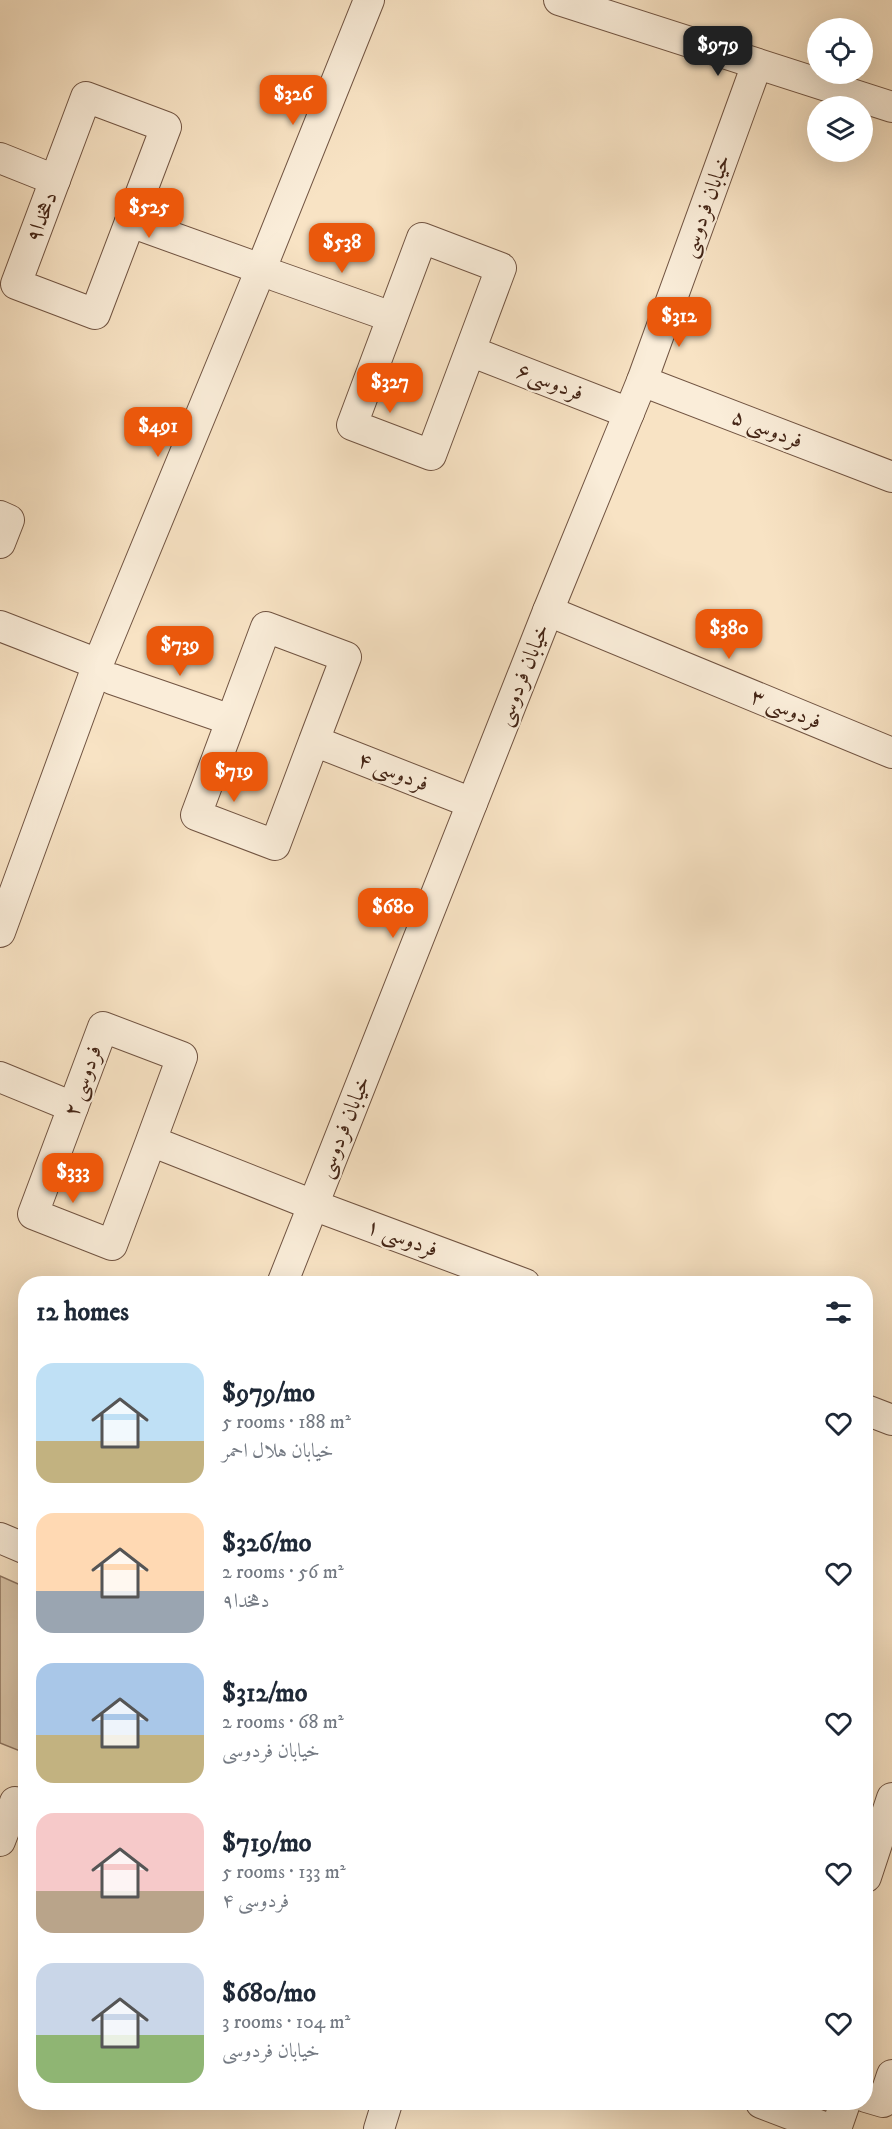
<!DOCTYPE html>
<html lang="en">
<head>
<meta charset="utf-8">
<style>
  :root { --surface:#fff; --page:#f2f2f3; --text:#1f2937; --muted:#747a83; --accent:#ea580c }
  body { margin:0; font-family:"IM FELL DW Pica",Amiri,serif; background:var(--page); color:var(--text); height:100vh; display:flex; flex-direction:column; font-size:22px; white-space:nowrap }
  * { box-sizing:border-box; margin:0 }
  p { font-size:20px; color:var(--muted) }
  .icon { flex:none; width:33px; height:33px; fill:none; stroke:currentColor; stroke-width:2; stroke-linecap:round; stroke-linejoin:round }
  .map { position:relative; flex:1; overflow:hidden }
  .drawer { position:absolute; left:18px; top:1276px; width:855px; height:834px; display:flex; flex-direction:column; background:var(--surface); border-radius:24px; box-shadow:0 6px 24px #0002 }
  .drawer>* { flex:none }
  .controls { position:absolute; left:807px; top:18px; display:grid; gap:12px }
  .controls a { display:grid; place-items:center; width:66px; height:66px; border-radius:50%; background:var(--surface); box-shadow:0 6px 24px #0002; font-size:30px }
  .price { position:absolute; translate:-50% -51px; padding:0 14px; border-radius:12px; background:var(--accent); color:#fff; font-size:20px; line-height:39px; filter:drop-shadow(0 2px 3px #0008) }
  .price::after { content:''; position:absolute; left:50%; top:36px; width:18px; height:14px; margin-left:-9px; background:inherit; clip-path:polygon(0 0,100% 0,50% 100%) }
  .price.selected { background:#222; color:#fff }
  ul { padding:0; list-style:none }
  li { display:flex; align-items:center; gap:18px; height:150px; padding:0 18px }
  li span { display:grid; place-items:center; flex:none; width:168px; height:120px; border-radius:18px; color:#555 }
  li>.icon { margin-inline-start:auto }
  span .icon { width:72px; height:72px; fill:#fffc; stroke-width:1 }
  li b { font-size:26px }
  h2 { display:flex; justify-content:space-between; align-items:center; height:72px; padding:0 18px; font-size:26px }
  .map>svg:first-child { display:block }
  .green { fill:#d9c3a6; stroke:#8e745e; stroke-width:1.5 }
  .lines { fill:none; stroke-linecap:round; stroke-linejoin:round }
  .minor-casing { stroke:#715442; stroke-width:32 }
  .minor { stroke:#faedd9; stroke-width:30 }
  .labels { text-anchor:middle; dominant-baseline:central; stroke-width:4.5; stroke-linejoin:round; paint-order:stroke }
  .street-label { font-size:22px; fill:#442516; stroke:#faedd9 }
</style>
</head>
<body>
<div class="map">
<svg width="892" height="2129" viewBox="0 0 892 2129">
  <rect width="100%" height="100%" fill="#f8e3c4"/>
  <filter id="stains"><feTurbulence type="fractalNoise" baseFrequency=".00333" numOctaves="4"/><feColorMatrix values="0 0 0 0 .2 0 0 0 0 .09 0 0 0 0 .02 0 0 0 .5 -.17"/></filter>
  <radialGradient id="worn" r=".72"><stop offset=".6" stop-color="#630" stop-opacity="0"/><stop offset="1" stop-color="#630" stop-opacity=".3"/></radialGradient>
  <path class="green" d="M0,1576L25,1587V1753L0,1743Z"/>
  <g class="lines">
    <defs>
      <g id="minor">
        <path d="M559,0L892,107"/>
        <path d="M86,97L166,127L95,314L16,284Z"/>
        <path d="M0,158L55,180"/>
        <path d="M130,222L261,269"/>
        <path d="M276,276L392,317"/>
        <path d="M470,351L501,268L422,238L352,425L431,455L470,351L629,413"/>
        <path d="M642,381L892,477"/>
        <path d="M0,516L9,520L0,543"/>
        <path d="M548,611L892,753"/>
        <path d="M0,626L98,664"/>
        <path d="M112,679L231,720"/>
        <path d="M314,741L346,657L266,627L196,815L275,845L314,741L472,803"/>
        <path d="M0,932L98,664L261,269L369,0"/>
        <path d="M0,1077L73,1107"/>
        <path d="M151,1141L182,1057L103,1027L33,1214L112,1245L151,1141L313,1205L525,1284"/>
        <path d="M282,1284L548,611L642,381L757,64"/>
        <path d="M866,1410L892,1420"/>
        <path d="M0,1538L26,1549"/>
        <path d="M0,1841L15,1802"/>
        <path d="M866,1877L892,1798"/>
        <path d="M866,2097L883,2102L892,2075"/>
        <path d="M761,2103L829,2129"/>
        <path d="M379,2129L387,2103"/>
        <path d="M836,2129L845,2103"/>
      </g>
    </defs>
    <use href="#minor" class="minor-casing"/>
    <use href="#minor" class="minor"/>
  </g>
  <g class="labels">
    <g class="street-label">
      <text transform="translate(706 206) rotate(-70)">خیابان فردوسی</text>
      <text transform="translate(42 217) rotate(-69)">دهخدا۹</text>
      <text transform="translate(550 382) rotate(21)">فردوسی۶</text>
      <text transform="translate(767 429) rotate(21)">فردوسی ۵</text>
      <text transform="translate(523 675) rotate(-68)">خیابان فردوسی</text>
      <text transform="translate(786 709) rotate(22)">فردوسی ۳</text>
      <text transform="translate(393 772) rotate(21)">فردوسی ۴</text>
      <text transform="translate(83 1081) rotate(-70)">فردوسی ۲</text>
      <text transform="translate(344 1127) rotate(-68)">خیابان فردوسی</text>
      <text transform="translate(402 1238) rotate(20)">فردوسی ۱</text>
    </g>
  </g>
  <rect width="100%" height="100%" filter="url(#stains)"/>
  <rect width="100%" height="100%" fill="url(#worn)"/>
</svg>
<div class="controls">
<a><svg class="icon" aria-label="locate" viewBox="0 0 24 24"><circle cx="12" cy="12" r="6"/><path d="M12 2v4M12 18v4M2 12h4M18 12h4"/></svg></a>
<a><svg class="icon" aria-label="layers" viewBox="0 0 24 24"><path d="M12 4l9 5-9 5-9-5zM3 14l9 5 9-5"/></svg></a>
</div>
<b class="price selected" style="left:718px;top:77px">$979</b>
<b class="price" style="left:293px;top:126px">$326</b>
<b class="price" style="left:149px;top:239px">$525</b>
<b class="price" style="left:342px;top:274px">$538</b>
<b class="price" style="left:679px;top:348px">$312</b>
<b class="price" style="left:390px;top:414px">$327</b>
<b class="price" style="left:158px;top:458px">$491</b>
<b class="price" style="left:729px;top:660px">$380</b>
<b class="price" style="left:180px;top:677px">$739</b>
<b class="price" style="left:234px;top:803px">$719</b>
<b class="price" style="left:393px;top:939px">$680</b>
<b class="price" style="left:73px;top:1204px">$333</b>
<section class="drawer">
<h2>12 homes<svg class="icon" aria-label="filters" viewBox="0 0 24 24"><path d="M4 7h16M4 17h16"/><circle cx="9" cy="7" r="2"/><circle cx="15" cy="17" r="2"/></svg></h2>
<ul>
<li><span style="background:linear-gradient(#bfe0f5 65%,#c2b280 0)"><svg class="icon" aria-label="home" viewBox="0 0 24 24"><path d="M3 11l9-7 9 7M6 9v11h12V9"/></svg></span><div><b>$979/mo</b><p>5 rooms · 188 m²</p><p>خیابان هلال احمر</p></div><svg class="icon" aria-label="heart" viewBox="0 0 24 24"><path d="M12 20l-8-8c-3-5 5-10 8-4 3-6 11-1 8 4z"/></svg></li>
<li><span style="background:linear-gradient(#ffd9b3 65%,#9aa5b1 0)"><svg class="icon" aria-label="home" viewBox="0 0 24 24"><path d="M3 11l9-7 9 7M6 9v11h12V9"/></svg></span><div><b>$326/mo</b><p>2 rooms · 56 m²</p><p>دهخدا۹</p></div><svg class="icon" aria-label="heart" viewBox="0 0 24 24"><path d="M12 20l-8-8c-3-5 5-10 8-4 3-6 11-1 8 4z"/></svg></li>
<li><span style="background:linear-gradient(#a9c7e8 60%,#c2b280 0)"><svg class="icon" aria-label="home" viewBox="0 0 24 24"><path d="M3 11l9-7 9 7M6 9v11h12V9"/></svg></span><div><b>$312/mo</b><p>2 rooms · 68 m²</p><p>خیابان فردوسی</p></div><svg class="icon" aria-label="heart" viewBox="0 0 24 24"><path d="M12 20l-8-8c-3-5 5-10 8-4 3-6 11-1 8 4z"/></svg></li>
<li><span style="background:linear-gradient(#f6c9c9 65%,#b9a48a 0)"><svg class="icon" aria-label="home" viewBox="0 0 24 24"><path d="M3 11l9-7 9 7M6 9v11h12V9"/></svg></span><div><b>$719/mo</b><p>5 rooms · 133 m²</p><p>فردوسی ۴</p></div><svg class="icon" aria-label="heart" viewBox="0 0 24 24"><path d="M12 20l-8-8c-3-5 5-10 8-4 3-6 11-1 8 4z"/></svg></li>
<li><span style="background:linear-gradient(#c9d6e8 60%,#8fb573 0)"><svg class="icon" aria-label="home" viewBox="0 0 24 24"><path d="M3 11l9-7 9 7M6 9v11h12V9"/></svg></span><div><b>$680/mo</b><p>3 rooms · 104 m²</p><p>خیابان فردوسی</p></div><svg class="icon" aria-label="heart" viewBox="0 0 24 24"><path d="M12 20l-8-8c-3-5 5-10 8-4 3-6 11-1 8 4z"/></svg></li>
</ul>
</section>
</div>
</body>
</html>
